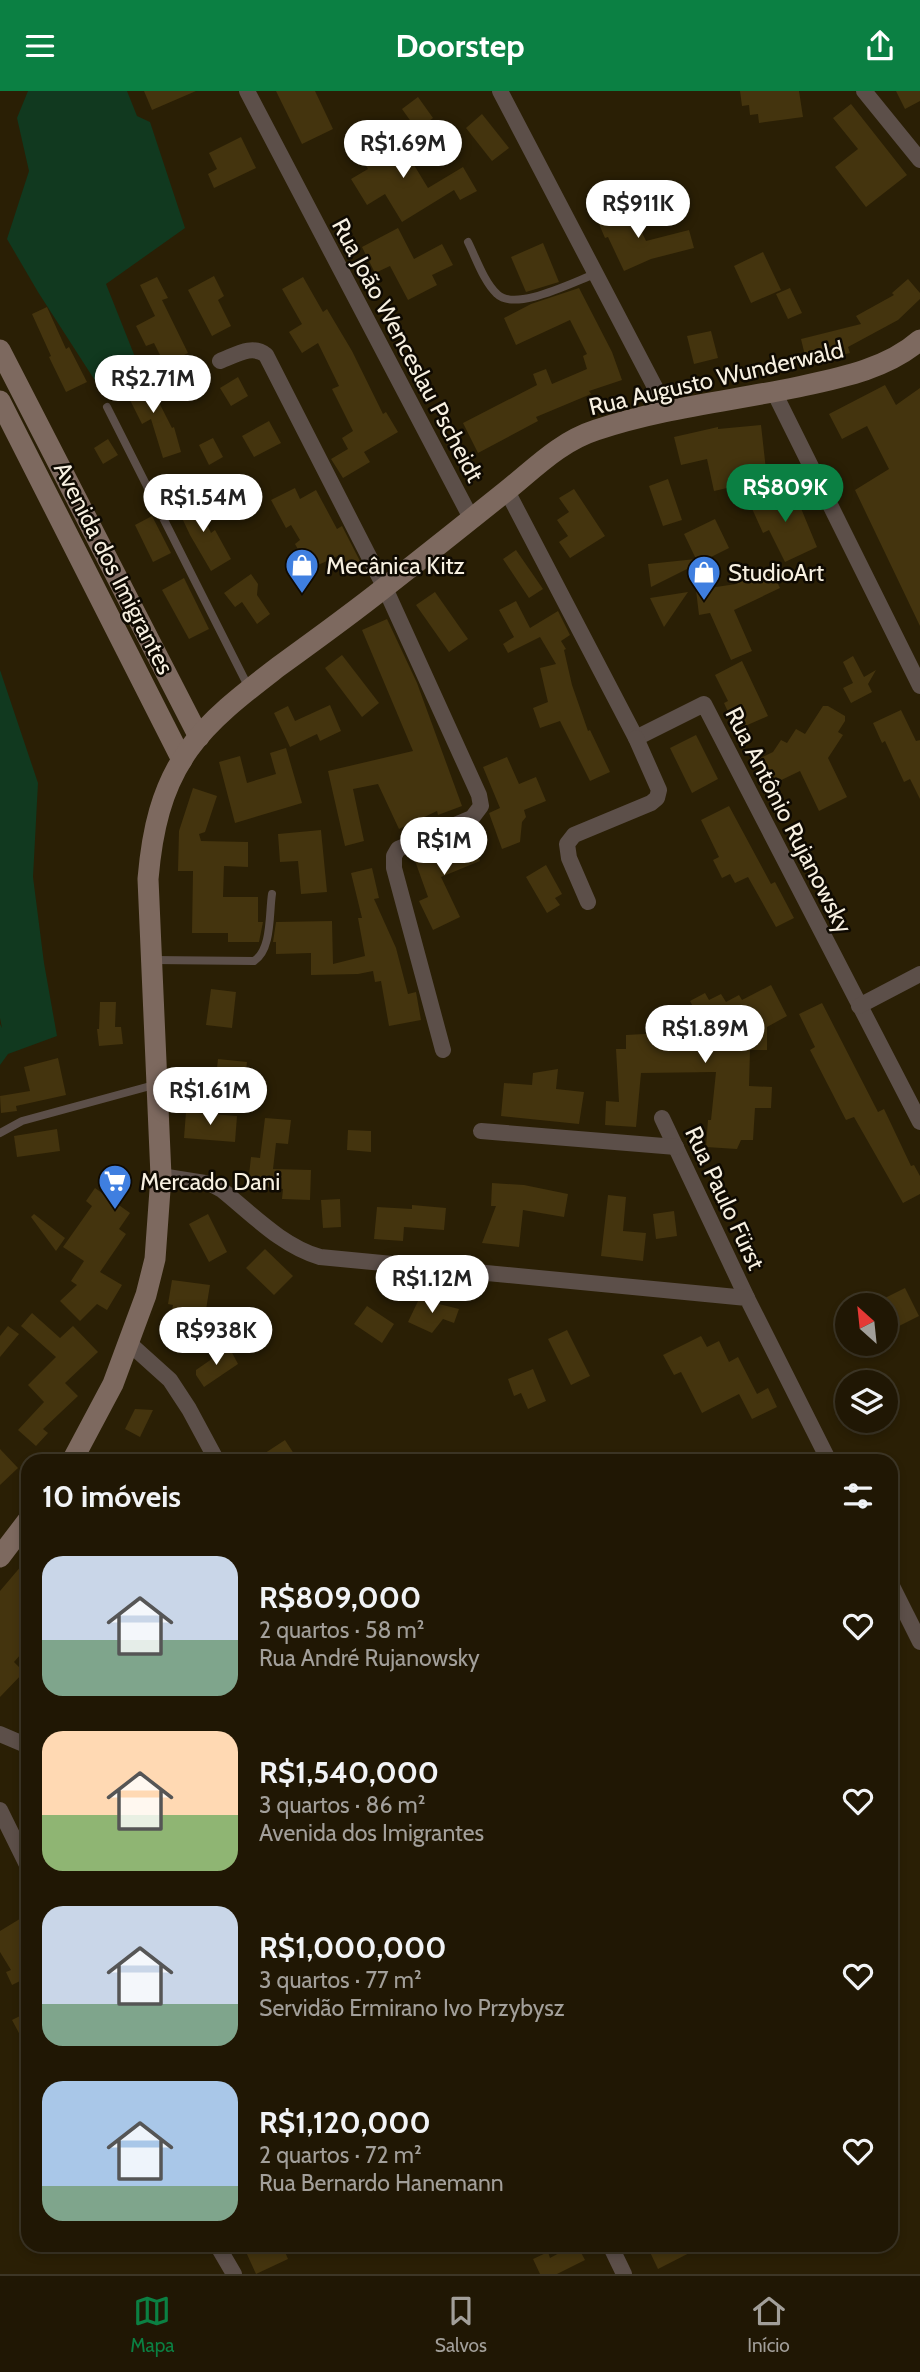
<!DOCTYPE html>
<html lang="pt">
<head>
<meta charset="utf-8">
<style>
  :root { --surface:#201704; --page:#2d2413; --text:#f1f3f6; --muted:#a29f9a; --line:#3d3626; --accent:#0b8043 }
  body { margin:0; font-family:Cabin,sans-serif; background:var(--page); color:var(--text); height:100vh; display:flex; flex-direction:column; font-size:26px; white-space:nowrap }
  * { box-sizing:border-box; margin:0 }
  p { font-size:23px; color:var(--muted) }
  .icon { flex:none; width:38px; height:38px; fill:none; stroke:currentColor; stroke-width:2; stroke-linecap:round; stroke-linejoin:round }
  .map { position:relative; flex:1; overflow:hidden }
  .sheet { position:absolute; left:21px; top:1363px; width:877px; height:798px; display:flex; flex-direction:column; background:var(--surface); border-radius:21px; box-shadow:0 4px 10px #0003,0 0 0 2px var(--line) }
  .sheet>* { flex:none }
  .needle { width:46px; rotate:333deg }
  .controls { position:absolute; left:835px; top:1202px; display:grid; gap:14px }
  .controls a { display:grid; place-items:center; width:63px; height:63px; border-radius:50%; background:var(--surface); box-shadow:0 4px 10px #0003,0 0 0 2px var(--line); font-size:35px }
  .price { position:absolute; translate:-50% -60px; padding:0 16px; border-radius:24px; background:#fff; color:#222; font-size:23px; line-height:46px; filter:drop-shadow(0 2px 4px #0008) }
  .price::after { content:''; position:absolute; left:50%; top:42px; width:21px; height:16px; margin-left:-10px; background:inherit; clip-path:polygon(0 0,100% 0,50% 100%) }
  .price.selected { background:var(--accent); color:#fff }
  ul { padding:0; list-style:none }
  li { display:flex; align-items:center; gap:21px; height:175px; padding:0 21px }
  li span { display:grid; place-items:center; flex:none; width:196px; height:140px; border-radius:21px; color:#555 }
  li>.icon { margin-inline-start:auto }
  span .icon { width:84px; height:84px; fill:#fffc; stroke-width:1 }
  li b { font-size:30px }
  h2 { display:flex; justify-content:space-between; align-items:center; height:84px; padding:0 21px; font-size:30px }
  header { display:flex; justify-content:space-between; align-items:center; height:91px; padding:0 21px; background:var(--accent); color:#fff; font-size:32px; font-weight:800 }
  .tabs { display:flex; justify-content:space-around; align-items:center; height:98px; border-top:2px solid var(--line); background:var(--surface); font-size:19px; color:var(--muted) }
  .tabs a { display:grid; justify-items:center; gap:4px }
  .tabs .selected { color:var(--accent) }
  .map>svg:first-child { display:block }
  .green { fill:#11391f }
  .building { fill:#44340e }
  .lines { fill:none; stroke-linecap:round; stroke-linejoin:round }
  .lane { stroke:#5c4f49; stroke-width:8 }
  .street { stroke:#5c4f49; stroke-width:16 }
  .secondary { stroke:#7d695f; stroke-width:21 }
  .labels { text-anchor:middle; dominant-baseline:central; stroke-width:5; stroke-linejoin:round; paint-order:stroke }
  .street-label { font-size:24px; fill:#f7f0e1; stroke:#0f0a02 }
  .poi-label { font-size:24px; fill:#f7f0e1; stroke:#0f0a02; text-anchor:start }
</style>
</head>
<body>
<header><svg class="icon" aria-label="menu" viewBox="0 0 24 24"><path d="M4 6h16M4 12h16M4 18h16"/></svg>Doorstep<svg class="icon" aria-label="share" viewBox="0 0 24 24"><path d="M12 15V3M7 8l5-5 5 5M5 13v7h14v-7"/></svg></header>
<div class="map">
<svg width="920" height="2183" viewBox="0 0 920 2183">
  <rect width="100%" height="100%" fill="#2a1f05"/>
  <g class="green">
    <path d="M28,0H127L137,25L150,31L185,137L106,193L139,276L103,302L38,201L7,148L29,80L17,27Z"/>
    <path d="M0,579L38,692L33,786L44,872L57,945L8,963L0,974V933L2,937L0,927Z"/>
  </g>
  <g class="building">
    <path d="M144,0H196L152,19Z"/>
    <path d="M276,0H315L333,38L302,53Z"/>
    <path d="M740,0H799L803,26L759,32L758,23L750,24L749,14L742,15Z"/>
    <path d="M896,0H920V10L905,18Z"/>
    <path d="M418,6L433,27L417,39L402,18Z"/>
    <path d="M851,13L907,84L866,116L835,76L858,58L833,27Z"/>
    <path d="M482,23L509,57L492,70L466,37Z"/>
    <path d="M368,40L384,68L403,56L428,97L463,76L477,100L460,109L454,99L402,131L385,103L367,114L351,88L368,78L352,49Z"/>
    <path d="M241,46L256,77L214,97L208,83L217,78L209,62Z"/>
    <path d="M622,114L633,137L639,135L646,150L689,139L694,157L651,168L624,180L608,146L605,147L596,126Z"/>
    <path d="M398,137L414,168L442,153L453,174L432,184L437,194L408,209L390,175L375,182L362,156Z"/>
    <path d="M543,152L559,191L526,201L511,166Z"/>
    <path d="M763,161L781,199L751,212L734,175Z"/>
    <path d="M214,185L224,205L218,209L231,235L212,245L188,199Z"/>
    <path d="M157,186L168,207L162,209L188,262L165,274L154,252L146,255L136,235L155,225L140,194Z"/>
    <path d="M303,186L323,221L327,218L352,260L383,323L386,321L398,341L364,361L370,371L343,387L331,368L348,358L342,347L353,340L332,298L339,295L318,252L302,262L289,241L302,233L282,198Z"/>
    <path d="M908,188L920,202V208L898,229L848,256L850,262L807,273L801,248L861,233L856,225L894,204L892,202Z"/>
    <path d="M579,197L612,261L622,289L589,300L591,303L536,326L538,330L478,362L463,332L537,294L533,283L546,278L552,293L587,278L583,265L587,263L570,229L516,254L504,227L531,213Z"/>
    <path d="M790,197L802,222L788,228L776,203Z"/>
    <path d="M47,216L66,258L69,256L87,291L66,301L49,266L51,265L32,223Z"/>
    <path d="M711,240L718,267L694,273L687,245Z"/>
    <path d="M145,284L172,337L174,336L181,361L163,367L151,328L142,333L123,295Z"/>
    <path d="M238,286L248,305L231,315L220,297Z"/>
    <path d="M885,294L896,314L920,297V535L855,399L889,378L867,335L842,348L829,323Z"/>
    <path d="M269,330L281,352L254,366L242,345Z"/>
    <path d="M761,334L767,388L714,400L707,368L681,374L674,346L718,336V338Z"/>
    <path d="M213,347L223,366L209,374L199,354Z"/>
    <path d="M108,348L118,364L103,373L94,357Z"/>
    <path d="M668,388L682,429L663,435L649,395Z"/>
    <path d="M295,397L300,408L316,399L337,438L342,435L361,472L347,480L338,465L309,478L295,453L300,449L291,434L286,437L271,409Z"/>
    <path d="M574,398L605,445L570,467L559,451L568,445L557,429L569,421L559,407Z"/>
    <path d="M793,398L817,456L785,471L769,439L763,442L749,411L768,402L769,409Z"/>
    <path d="M194,404L211,442L215,439L231,468L211,480L190,444L175,412Z"/>
    <path d="M152,425L171,462L153,471L135,434Z"/>
    <path d="M715,428L729,457L651,496L648,473L696,468L684,443Z"/>
    <path d="M516,459L543,498L529,507L503,468Z"/>
    <path d="M770,477L780,497L734,519L752,560L731,569L710,522L699,524L696,499L736,493Z"/>
    <path d="M251,483L258,493L257,504L270,523L257,533L242,511L235,516L224,502Z"/>
    <path d="M184,487L209,538L189,548L162,499Z"/>
    <path d="M435,501L468,548L449,561L416,514Z"/>
    <path d="M688,501L664,536L650,507Z"/>
    <path d="M516,510L530,537L558,520L570,544L561,550L566,558L564,559L572,594L588,640L590,639L610,681L590,690L560,630L540,637L533,617L548,611L540,577L556,573L540,546L508,562L503,553L514,546L499,519Z"/>
    <path d="M387,528L417,592L462,715L438,724L437,720L399,738L378,693L353,698L364,750L345,755L328,680L413,660L362,539Z"/>
    <path d="M342,564L379,612L362,626L325,577Z"/>
    <path d="M853,565L864,586L876,579L868,593L872,601L851,612L843,597L853,592L843,571Z"/>
    <path d="M742,570L768,625L736,639L724,612L728,610L715,584Z"/>
    <path d="M330,614L341,640L320,650L317,643L290,656L274,622L288,615L295,630Z"/>
    <path d="M823,615H828L845,625V630L838,641L843,644L828,667L847,706L819,720L800,680L771,694L758,668L773,661L781,649L787,652L796,638L805,643Z"/>
    <path d="M901,619L916,650L920,649V708L910,688L904,691L885,650L882,652L873,632Z"/>
    <path d="M696,644L718,688L692,702L670,657Z"/>
    <path d="M286,657L302,712L235,732L219,671L240,665L247,692L276,683L270,662Z"/>
    <path d="M507,666L519,693L536,686L546,710L524,719L526,726L522,731L520,751L502,758L489,722L500,717L483,676Z"/>
    <path d="M193,697L217,705L205,741L199,743L201,750L248,751V776L224,775L223,806H258V831H263L259,851H228V842H192L193,780H178L179,740Z"/>
    <path d="M729,715L771,793L775,791L794,827L776,836L748,786L735,792L730,783L722,787L713,769L719,766L701,729Z"/>
    <path d="M321,739L327,801L301,803L298,770L280,771L278,743Z"/>
    <path d="M469,741L480,770L441,786L460,826L433,839L419,810L428,806L414,767L447,755L445,751Z"/>
    <path d="M546,774L562,803L555,807L560,814L547,822L526,786Z"/>
    <path d="M372,777L379,807L374,808L396,857L408,903L416,901L421,929L389,935L381,890L375,891L373,880L358,883L311,884V862L276,863V851H273L276,831L332,830L333,873L365,865L358,827H362L351,782Z"/>
    <path d="M771,894L787,925L767,936V959H750L749,995L772,996L771,1017H755L753,1049H741L737,1058L706,1056L708,1029H711L716,981L641,982L636,1036L605,1034L606,1010L619,1011L616,958H626V944L699,940L694,960H725V925L704,936L690,910L705,902L709,909L721,903L726,911L739,904L742,909Z"/>
    <path d="M211,898L236,901L232,937L206,934Z"/>
    <path d="M100,911H116L115,936H121L123,953L99,955L97,938H99Z"/>
    <path d="M822,912L878,1021L884,1018L911,1075L914,1074L920,1085V1103L903,1112L854,1026L846,1029L810,959L815,956L799,923Z"/>
    <path d="M58,967L66,1004L16,1015L17,1020L1,1022L0,1005L30,1000L24,976Z"/>
    <path d="M218,968L247,971L244,998L215,995Z"/>
    <path d="M558,978L556,998L584,1001L579,1033L501,1025L504,992L532,994L533,982Z"/>
    <path d="M186,1021L237,1025L235,1051L184,1047Z"/>
    <path d="M265,1027L291,1029L288,1053L276,1052L273,1078L311,1079L310,1109L282,1108L283,1098L248,1093L251,1066L260,1067Z"/>
    <path d="M57,1038L60,1060L17,1066L14,1045Z"/>
    <path d="M348,1039L371,1040V1061L347,1059Z"/>
    <path d="M492,1092L524,1094L568,1103L564,1126L523,1119L519,1156L482,1152L496,1115H491Z"/>
    <path d="M95,1097L130,1122L119,1138L126,1143L100,1181L122,1194L107,1219L97,1213L80,1230L60,1210L77,1194L71,1190L84,1170L63,1156L92,1115L86,1110Z"/>
    <path d="M608,1104L626,1106L623,1140L646,1142L643,1170L601,1165Z"/>
    <path d="M340,1108L341,1136L323,1137L321,1109Z"/>
    <path d="M412,1114L446,1117L444,1139L404,1136L403,1150L374,1148L377,1116L412,1118Z"/>
    <path d="M674,1120L677,1145L656,1148L653,1123Z"/>
    <path d="M34,1123L65,1147L56,1160L31,1126Z"/>
    <path d="M208,1123L227,1161L209,1171L189,1133Z"/>
    <path d="M265,1158L293,1185L274,1204L246,1177Z"/>
    <path d="M172,1189L210,1194L204,1231L210,1232L205,1261L179,1256L182,1244L167,1242L173,1214L168,1213Z"/>
    <path d="M905,1197L919,1225L897,1236L883,1208Z"/>
    <path d="M419,1208L459,1218L454,1232L443,1228L432,1242L408,1231Z"/>
    <path d="M367,1215L394,1233L382,1252L354,1233Z"/>
    <path d="M32,1222L60,1247L73,1235L98,1261L65,1292L78,1305L43,1338L48,1342L36,1355L18,1339L44,1311L28,1294L56,1266L21,1235Z"/>
    <path d="M8,1235L19,1243L0,1266V1245Z"/>
    <path d="M567,1239L590,1285L571,1294L548,1248Z"/>
    <path d="M701,1245L707,1256L719,1250L729,1271L738,1266L757,1303L768,1297L777,1316L752,1328L739,1303L702,1322L681,1281L674,1284L663,1264Z"/>
    <path d="M229,1256L238,1273L204,1296L196,1284V1279Z"/>
    <path d="M533,1278L546,1310L528,1318L521,1302L514,1305L508,1288Z"/>
    <path d="M135,1318L153,1319L140,1346L125,1338Z"/>
    <path d="M285,1349L296,1366L289,1370H253Z"/>
    <path d="M0,1358L18,1377L0,1394Z"/>
    <path d="M28,1467V1555L14,1571L24,1581L0,1606V1500Z"/>
    <path d="M23,1826L28,1835V1886L12,1894L6,1881L11,1879L0,1861V1840Z"/>
    <path d="M28,1921V1959L12,1929Z"/>
    <path d="M262,2154H282L288,2168L256,2183L246,2161Z"/>
    <path d="M574,2154H577L585,2169L557,2183H540L533,2168L548,2161L550,2167Z"/>
    <path d="M659,2154H705L658,2178L649,2159Z"/>
  </g>
  <g class="lines">
    <g class="lane">
      <path d="M468,151C476,167 484,191 497,203C515,221 573,191 595,183"/>
      <path d="M107,316L248,595"/>
      <path d="M153,869L254,870C272,859 269,822 272,803"/>
      <path d="M0,1042L22,1030L154,994"/>
    </g>
    <g class="street">
      <path d="M247,0L471,427"/>
      <path d="M500,0L668,321"/>
      <path d="M864,0L920,69"/>
      <path d="M220,270C236,264 252,253 266,264L385,497L479,704L481,715L472,727L398,758L394,765V777L443,959"/>
      <path d="M774,301L920,595"/>
      <path d="M507,400L636,647L704,613L920,1031"/>
      <path d="M588,811L569,767L567,753L574,744L651,712L657,707L659,699L636,647"/>
      <path d="M859,915L920,883"/>
      <path d="M662,1027L747,1207"/>
      <path d="M481,1040L676,1056"/>
      <path d="M161,1085L211,1093L222,1099C253,1124 282,1155 320,1166L747,1207L829,1370"/>
      <path d="M130,1253L170,1289L189,1318L217,1370"/>
      <path d="M891,1493L920,1551"/>
      <path d="M0,1643L28,1655"/>
      <path d="M0,1719L28,1776"/>
      <path d="M217,2154L234,2183"/>
      <path d="M610,2154L624,2183"/>
    </g>
    <g class="secondary">
      <path d="M0,259L199,646"/>
      <path d="M0,310L182,669"/>
      <path d="M72,1370L113,1293L146,1204L155,1168L161,1085L148,788C152,741 161,697 189,658C212,626 247,600 278,576C314,550 350,524 384,497C425,465 465,433 505,401C534,378 559,351 596,339C661,317 731,310 798,296C840,287 887,278 920,249"/>
      <path d="M0,1466L28,1429"/>
    </g>
  </g>
  <defs>
    <symbol id="shop-pin" viewBox="-11 -11 22 30"><path d="M0 17L-7.5 6A9.5 9.5 0 1 1 7.5 6Z" fill="#3f7fe0" stroke="#0f0a02"/><path d="M-5-2.5h2.3a2.7 3.5 0 0 1 5.4 0H5L5.5 6h-11ZM-1.5-2.5h3a1.5 2.3 0 0 0-3 0Z" fill="#fff"/></symbol>
    <symbol id="supermarket-pin" viewBox="-11 -11 22 30"><path d="M0 17L-7.5 6A9.5 9.5 0 1 1 7.5 6Z" fill="#3f7fe0" stroke="#0f0a02"/><path d="M-6-5.5h2.5l.6 2H6L4.5 2H-2.5L-4.4-4H-6ZM-1.5 3.2a1.3 1.3 0 1 0 .1 0ZM3 3.2a1.3 1.3 0 1 0 .1 0Z" fill="#fff"/></symbol>
  </defs>
  <g fill-rule="evenodd">
    <use href="#shop-pin" x="283" y="455" width="38" height="52"/>
    <use href="#shop-pin" x="685" y="462" width="38" height="52"/>
    <use href="#supermarket-pin" x="96" y="1071" width="38" height="52"/>
  </g>
  <g class="labels">
    <g class="street-label">
      <text transform="translate(408 259) rotate(62)">Rua João Wenceslau Pscheidt</text>
      <text transform="translate(716 287) rotate(-13)">Rua Augusto Wunderwald</text>
      <text transform="translate(114 477) rotate(63)">Avenida dos Imigrantes</text>
      <text transform="translate(789 729) rotate(63)">Rua Antônio Rujanowsky</text>
      <text transform="translate(725 1107) rotate(65)">Rua Paulo Fürst</text>
    </g>
    <g class="poi-label">
      <text x="326" y="474">Mecânica Kitz</text>
      <text x="728" y="481">StudioArt</text>
      <text x="140" y="1090">Mercado Dani</text>
    </g>
  </g>
</svg>
<div class="controls">
<a><svg class="needle" viewBox="-14 -14 28 28"><path d="M0-13l5 13h-10z" fill="#e53935"/><path d="M0 13l5-13h-10z" fill="#a29f9a"/></svg></a>
<a><svg class="icon" aria-label="layers" viewBox="0 0 24 24"><path d="M12 4l9 5-9 5-9-5zM3 14l9 5 9-5"/></svg></a>
</div>
<b class="price" style="left:403px;top:89px">R$1.69M</b>
<b class="price" style="left:638px;top:149px">R$911K</b>
<b class="price" style="left:153px;top:324px">R$2.71M</b>
<b class="price selected" style="left:785px;top:433px">R$809K</b>
<b class="price" style="left:203px;top:443px">R$1.54M</b>
<b class="price" style="left:444px;top:786px">R$1M</b>
<b class="price" style="left:705px;top:974px">R$1.89M</b>
<b class="price" style="left:210px;top:1036px">R$1.61M</b>
<b class="price" style="left:432px;top:1224px">R$1.12M</b>
<b class="price" style="left:216px;top:1276px">R$938K</b>
<section class="sheet">
<h2>10 imóveis<svg class="icon" aria-label="filters" viewBox="0 0 24 24"><path d="M4 7h16M4 17h16"/><circle cx="9" cy="7" r="2"/><circle cx="15" cy="17" r="2"/></svg></h2>
<ul>
<li><span style="background:linear-gradient(#c9d6e8 60%,#7fa58c 0)"><svg class="icon" aria-label="home" viewBox="0 0 24 24"><path d="M3 11l9-7 9 7M6 9v11h12V9"/></svg></span><div><b>R$809,000</b><p>2 quartos · 58 m²</p><p>Rua André Rujanowsky</p></div><svg class="icon" aria-label="heart" viewBox="0 0 24 24"><path d="M12 20l-8-8c-3-5 5-10 8-4 3-6 11-1 8 4z"/></svg></li>
<li><span style="background:linear-gradient(#ffd9b3 60%,#8fb573 0)"><svg class="icon" aria-label="home" viewBox="0 0 24 24"><path d="M3 11l9-7 9 7M6 9v11h12V9"/></svg></span><div><b>R$1,540,000</b><p>3 quartos · 86 m²</p><p>Avenida dos Imigrantes</p></div><svg class="icon" aria-label="heart" viewBox="0 0 24 24"><path d="M12 20l-8-8c-3-5 5-10 8-4 3-6 11-1 8 4z"/></svg></li>
<li><span style="background:linear-gradient(#c9d6e8 70%,#7fa58c 0)"><svg class="icon" aria-label="home" viewBox="0 0 24 24"><path d="M3 11l9-7 9 7M6 9v11h12V9"/></svg></span><div><b>R$1,000,000</b><p>3 quartos · 77 m²</p><p>Servidão Ermirano Ivo Przybysz</p></div><svg class="icon" aria-label="heart" viewBox="0 0 24 24"><path d="M12 20l-8-8c-3-5 5-10 8-4 3-6 11-1 8 4z"/></svg></li>
<li><span style="background:linear-gradient(#a9c7e8 75%,#7fa58c 0)"><svg class="icon" aria-label="home" viewBox="0 0 24 24"><path d="M3 11l9-7 9 7M6 9v11h12V9"/></svg></span><div><b>R$1,120,000</b><p>2 quartos · 72 m²</p><p>Rua Bernardo Hanemann</p></div><svg class="icon" aria-label="heart" viewBox="0 0 24 24"><path d="M12 20l-8-8c-3-5 5-10 8-4 3-6 11-1 8 4z"/></svg></li>
</ul>
</section>
</div>
<nav class="tabs">
<a class="selected"><svg class="icon" aria-label="map" viewBox="0 0 24 24"><path d="M3 6l6-2 6 2 6-2v14l-6 2-6-2-6 2zM9 4v14M15 6v14"/></svg>Mapa</a>
<a><svg class="icon" aria-label="saved" viewBox="0 0 24 24"><path d="M7 4h10v16l-5-4-5 4z"/></svg>Salvos</a>
<a><svg class="icon" aria-label="home" viewBox="0 0 24 24"><path d="M3 11l9-7 9 7M6 9v11h12V9"/></svg>Início</a>
</nav>
</body>
</html>
